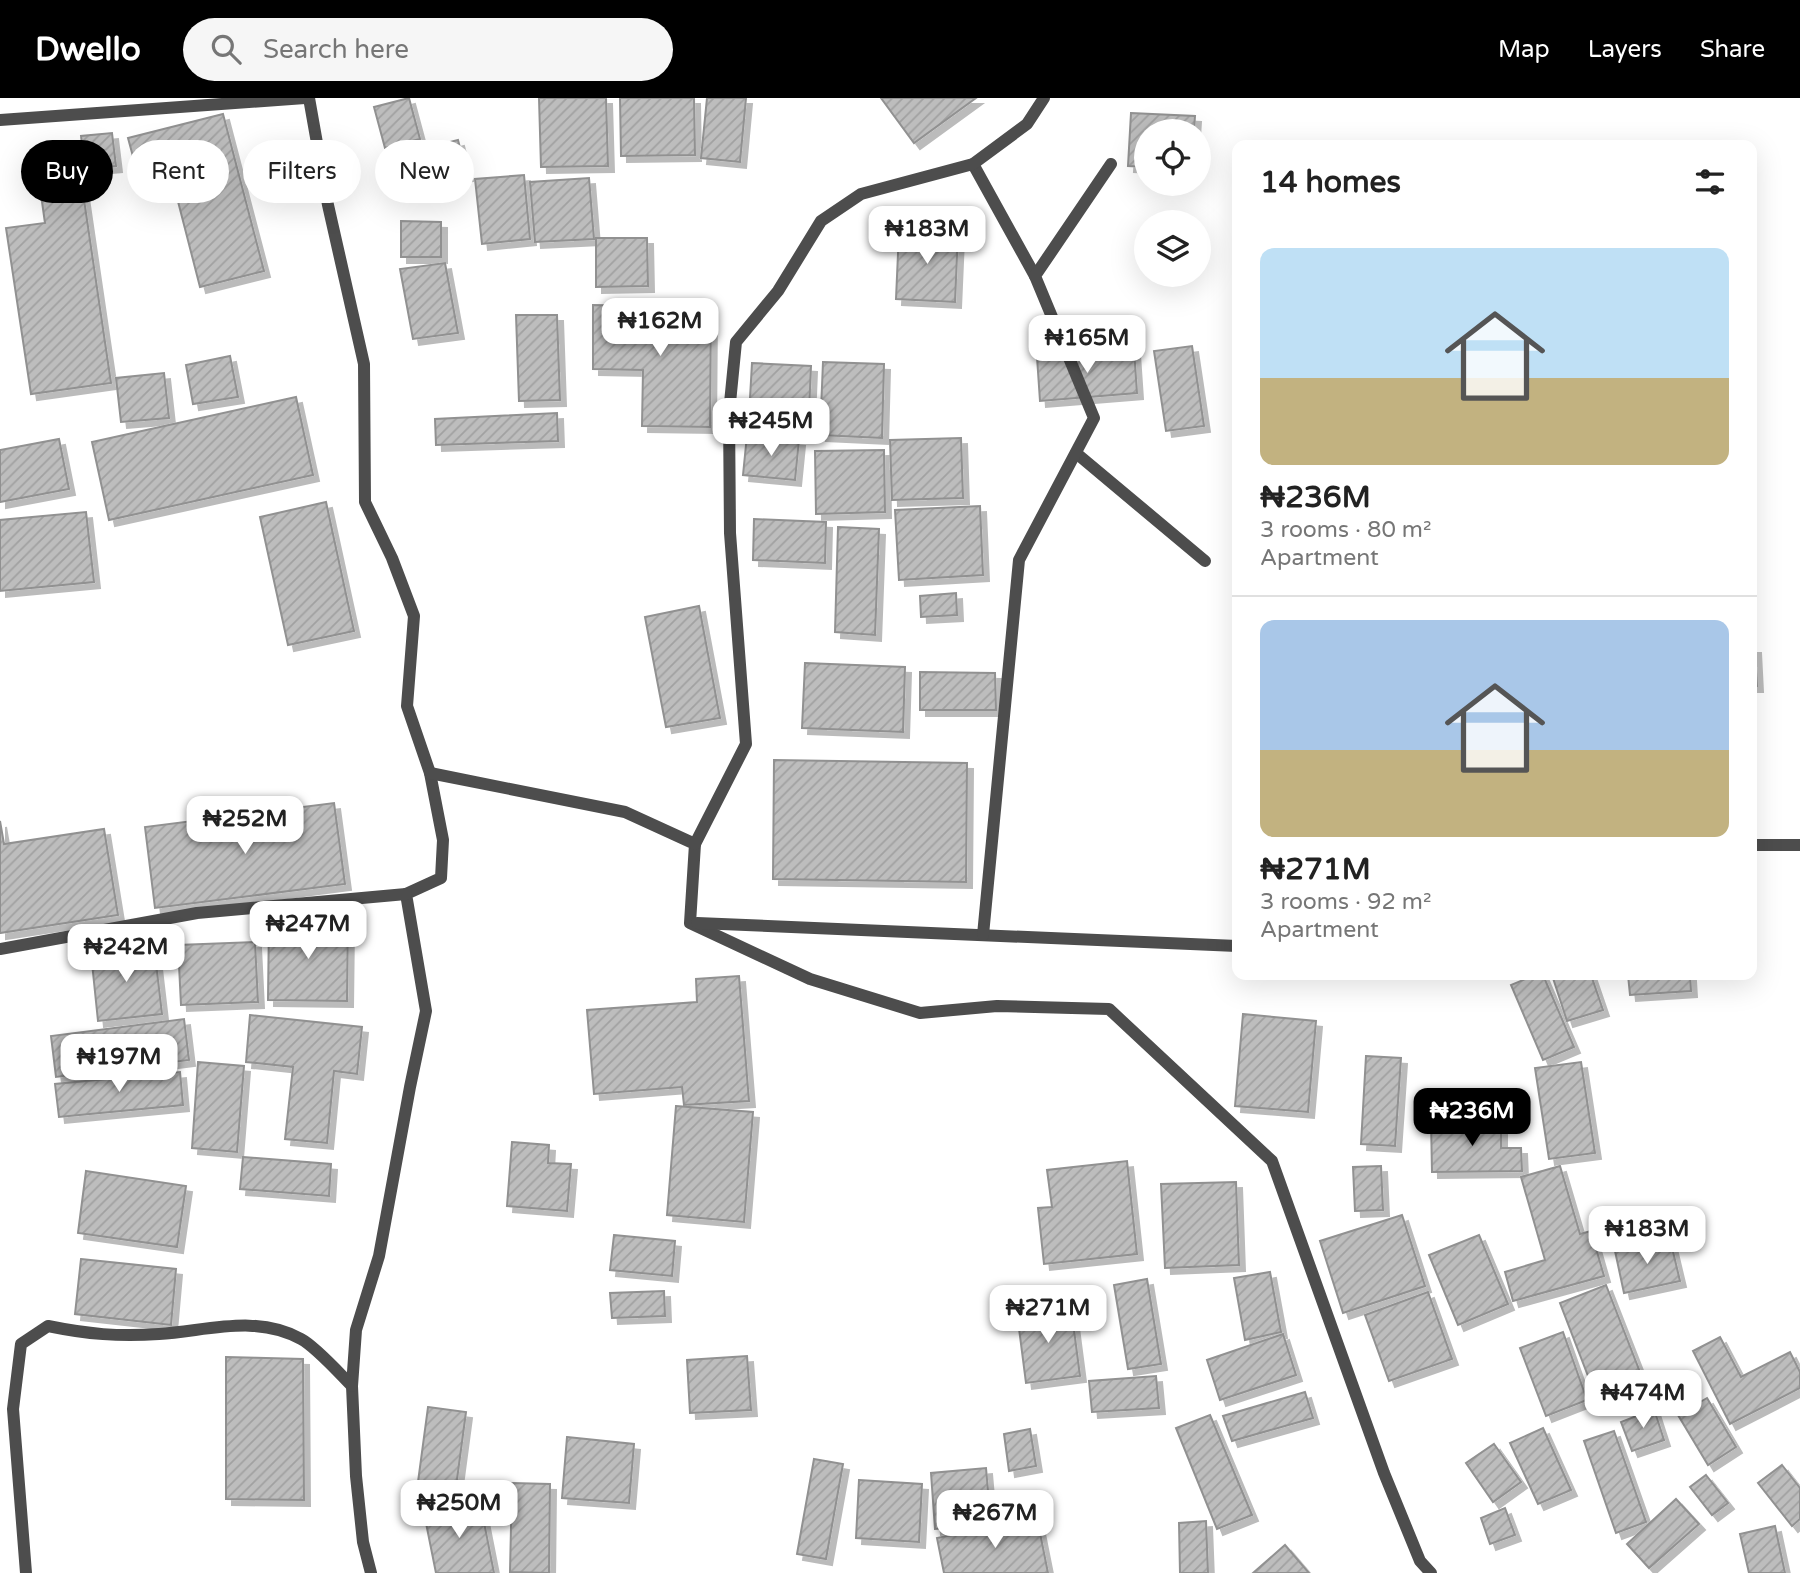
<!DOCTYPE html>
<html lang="en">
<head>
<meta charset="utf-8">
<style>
  :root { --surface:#fff; --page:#f6f6f6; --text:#222; --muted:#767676; --line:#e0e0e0; --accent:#000 }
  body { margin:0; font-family:"Varela Round",sans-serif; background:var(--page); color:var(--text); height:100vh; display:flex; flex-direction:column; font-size:26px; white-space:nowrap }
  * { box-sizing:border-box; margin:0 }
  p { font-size:23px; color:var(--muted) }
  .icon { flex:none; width:38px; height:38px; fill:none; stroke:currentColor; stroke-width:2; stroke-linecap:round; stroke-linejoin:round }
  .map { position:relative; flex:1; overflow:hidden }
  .side { position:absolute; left:1232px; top:42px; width:525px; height:840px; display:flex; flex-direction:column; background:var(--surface); border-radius:14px; box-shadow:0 7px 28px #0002 }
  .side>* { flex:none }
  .banner { position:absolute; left:21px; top:42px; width:665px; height:63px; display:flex; gap:14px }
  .fabs { position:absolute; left:1134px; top:21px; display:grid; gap:14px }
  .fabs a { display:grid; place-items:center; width:77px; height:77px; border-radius:50%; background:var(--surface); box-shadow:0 7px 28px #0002; font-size:35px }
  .price { position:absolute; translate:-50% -60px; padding:0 16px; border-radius:14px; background:#fff; color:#222; font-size:23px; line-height:46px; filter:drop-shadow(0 2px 4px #0008) }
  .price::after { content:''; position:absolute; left:50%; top:42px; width:21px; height:16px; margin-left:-10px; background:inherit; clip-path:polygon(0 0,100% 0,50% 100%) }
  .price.selected { background:var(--accent); color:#fff }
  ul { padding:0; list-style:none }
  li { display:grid; align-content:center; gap:14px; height:371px; padding:0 28px }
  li+li { border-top:2px solid var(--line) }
  li span { display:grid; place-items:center; height:217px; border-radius:14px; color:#555 }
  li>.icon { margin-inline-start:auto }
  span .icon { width:126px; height:126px; fill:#fffc; stroke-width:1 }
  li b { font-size:30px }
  h2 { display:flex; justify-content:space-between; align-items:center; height:84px; padding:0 28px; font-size:30px }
  .chip { padding:0 24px; border-radius:32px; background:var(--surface); box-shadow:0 7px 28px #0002; font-size:24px; line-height:63px }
  .chip.selected { background:var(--accent); color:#fff }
  header { display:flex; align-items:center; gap:42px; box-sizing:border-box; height:98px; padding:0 35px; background:var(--accent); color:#fff }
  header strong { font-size:33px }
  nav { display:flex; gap:38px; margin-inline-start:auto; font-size:24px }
  .search { width:490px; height:63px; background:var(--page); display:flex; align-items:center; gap:18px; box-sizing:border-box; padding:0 24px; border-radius:38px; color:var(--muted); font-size:26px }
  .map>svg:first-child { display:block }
  .building { fill:url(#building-hatch); stroke:#919191; stroke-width:2; filter:url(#shadow) }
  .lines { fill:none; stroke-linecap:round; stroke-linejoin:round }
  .minor { stroke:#4d4d4d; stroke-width:12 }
</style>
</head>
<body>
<header>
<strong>Dwello</strong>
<div class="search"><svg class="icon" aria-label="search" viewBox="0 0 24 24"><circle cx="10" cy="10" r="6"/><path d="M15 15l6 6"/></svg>Search here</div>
<nav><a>Map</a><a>Layers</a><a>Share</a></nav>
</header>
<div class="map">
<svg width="1800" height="1475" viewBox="0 0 1800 1475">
  <defs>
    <pattern id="building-hatch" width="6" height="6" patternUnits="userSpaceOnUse" patternTransform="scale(1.75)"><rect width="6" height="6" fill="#bdbdbd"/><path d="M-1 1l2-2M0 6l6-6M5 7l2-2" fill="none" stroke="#a1a1a1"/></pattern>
    <filter id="shadow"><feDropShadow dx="6" dy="6" stdDeviation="0" flood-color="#0004"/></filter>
  </defs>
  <rect width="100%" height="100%" fill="#fff"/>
  <g class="building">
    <path d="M409,0L420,41L385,50L374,9Z"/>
    <path d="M539,0H606L608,68L541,69Z"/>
    <path d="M620,0H694L695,57L621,58Z"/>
    <path d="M707,0H746L740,64L701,60Z"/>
    <path d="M881,0H976L914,45Z"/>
    <path d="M1131,15L1195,18L1194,33H1146V69L1128,68Z"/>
    <path d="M223,16L264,173L200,189L173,84L142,92L128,40Z"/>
    <path d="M112,35L116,68L85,71L81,38Z"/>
    <path d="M458,42L467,77L424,87L415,53Z"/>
    <path d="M77,54L111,285L31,296L6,130L45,125L36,61Z"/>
    <path d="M524,77L530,141L482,146L475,81Z"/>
    <path d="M589,80L594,141L535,144L530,84Z"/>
    <path d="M401,123L441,124V159H401Z"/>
    <path d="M899,133L958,135L955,204L896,201Z"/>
    <path d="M596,140H647L648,188L596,189Z"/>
    <path d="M445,165L458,235L413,241L400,171Z"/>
    <path d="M593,207L711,209L710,329L642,328L643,272L593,271Z"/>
    <path d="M516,217H557L560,302L519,303Z"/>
    <path d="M1192,248L1204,328L1166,333L1154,253Z"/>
    <path d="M1134,251L1137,295L1040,303L1037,259Z"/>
    <path d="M230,258L238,299L193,306L186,267Z"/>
    <path d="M823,264L884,266L882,340L820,337Z"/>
    <path d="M752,265L811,268L808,338L748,335Z"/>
    <path d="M164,275L169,320L121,324L116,280Z"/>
    <path d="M296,299L313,377L109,422L92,344Z"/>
    <path d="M557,315L558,343L436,347L435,321Z"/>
    <path d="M747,337L799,342L795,382L743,377Z"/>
    <path d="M961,340L963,400L892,402L890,342Z"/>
    <path d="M59,341L69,391L0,404V352Z"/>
    <path d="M884,352L885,414L816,416L815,353Z"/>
    <path d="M326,404L354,533L288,547L260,419Z"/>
    <path d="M980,408L983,477L899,482L895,412Z"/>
    <path d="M86,414L94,484L0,493V422Z"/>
    <path d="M754,421L826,424L825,465L753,462Z"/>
    <path d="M838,429L879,431L875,537L835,534Z"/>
    <path d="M956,495L957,517L921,519L920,498Z"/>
    <path d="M699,508L720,620L666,629L645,519Z"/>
    <path d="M1752,549H1755L1757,588H1752Z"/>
    <path d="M805,565L905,569L903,634L802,630Z"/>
    <path d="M920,574L995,575L996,612H920Z"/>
    <path d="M774,662L967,665L966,784L773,781Z"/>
    <path d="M334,705L345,786L155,810L145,729Z"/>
    <path d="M0,723L4,746L104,731L118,817L0,835Z"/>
    <path d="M269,822L348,823L347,903L268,902Z"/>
    <path d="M255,844L258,904L181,907L178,847Z"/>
    <path d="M154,848L162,916L98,923L91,855Z"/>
    <path d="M1535,877H1543L1574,949L1543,962L1511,887Z"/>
    <path d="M1552,877H1591L1603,912L1567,923Z"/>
    <path d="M1628,877H1690L1691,893L1630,897Z"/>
    <path d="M739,878L749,1003L684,1007L682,989L594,996L587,912L697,904L696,881Z"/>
    <path d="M1243,916L1316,923L1308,1014L1235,1008Z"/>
    <path d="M250,917L362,929L357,976L334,973L327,1045L285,1041L293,969L246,964Z"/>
    <path d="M184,921L189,962L56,979L51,938Z"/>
    <path d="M1366,958L1401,960L1395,1048L1361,1046Z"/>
    <path d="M198,964L244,968L237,1054L192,1050Z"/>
    <path d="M1581,964L1595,1055L1549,1061L1535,970Z"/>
    <path d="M180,974L183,1007L59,1019L55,986Z"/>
    <path d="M676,1008L753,1014L744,1124L667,1117Z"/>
    <path d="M1501,1022V1050H1521L1522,1073L1432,1074L1431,1023Z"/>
    <path d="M512,1044L549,1047L548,1065L571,1066L567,1113L507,1108Z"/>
    <path d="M243,1059L331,1066L329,1098L240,1091Z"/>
    <path d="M1127,1063L1137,1156L1044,1166L1038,1110L1052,1109L1047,1072Z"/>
    <path d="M1381,1068L1383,1112L1355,1113L1353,1069Z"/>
    <path d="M1560,1068L1580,1136L1591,1133L1604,1178L1513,1203L1505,1174L1545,1162L1521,1079Z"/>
    <path d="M86,1073L186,1088L177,1149L78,1135Z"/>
    <path d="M1236,1084L1239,1167L1165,1170L1161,1086Z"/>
    <path d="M1402,1117L1425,1188L1343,1215L1320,1143Z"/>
    <path d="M614,1137L675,1143L672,1178L610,1172Z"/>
    <path d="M1479,1137L1508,1206L1458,1227L1429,1157Z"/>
    <path d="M1670,1141L1680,1183L1624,1195L1615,1153Z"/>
    <path d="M81,1161L176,1171L171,1227L75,1216Z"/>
    <path d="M1270,1174L1281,1234L1245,1242L1234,1180Z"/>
    <path d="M1147,1181L1161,1266L1128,1271L1114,1187Z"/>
    <path d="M1606,1187L1645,1287L1598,1304L1560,1205Z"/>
    <path d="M664,1193L665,1218L612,1220L610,1195Z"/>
    <path d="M1428,1194L1452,1261L1389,1283L1365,1217Z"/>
    <path d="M1071,1209L1080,1278L1026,1285L1017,1215Z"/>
    <path d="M1563,1234L1587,1302L1546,1318L1520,1250Z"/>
    <path d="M1283,1236L1296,1277L1220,1302L1207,1262Z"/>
    <path d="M1720,1239L1741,1279L1790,1254L1800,1274V1290L1730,1326L1693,1253Z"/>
    <path d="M747,1258L751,1312L690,1315L687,1262Z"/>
    <path d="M226,1259L303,1261L304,1402L226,1401Z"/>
    <path d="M1156,1278L1159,1310L1092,1314L1089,1283Z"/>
    <path d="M1305,1294L1313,1320L1232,1343L1223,1318Z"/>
    <path d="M1707,1300L1736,1349L1708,1367L1678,1317Z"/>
    <path d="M428,1309L466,1314L456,1389L418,1384Z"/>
    <path d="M1654,1311L1664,1342L1632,1353L1621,1324Z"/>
    <path d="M1210,1317L1252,1417L1217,1431L1176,1330Z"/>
    <path d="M1543,1330L1571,1392L1538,1406L1510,1345Z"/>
    <path d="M1030,1331L1036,1368L1009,1373L1004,1336Z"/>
    <path d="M1614,1333L1646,1424L1616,1435L1584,1343Z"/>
    <path d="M567,1339L634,1346L629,1405L562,1400Z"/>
    <path d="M1494,1346L1521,1384L1493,1404L1466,1365Z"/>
    <path d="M814,1361L843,1366L826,1461L797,1456Z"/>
    <path d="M1782,1367L1800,1390V1421L1792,1428L1758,1385Z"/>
    <path d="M986,1370L991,1427L935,1431L931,1375Z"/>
    <path d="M1706,1377L1728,1405L1712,1417L1690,1389Z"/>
    <path d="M859,1382L922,1386L919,1444L856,1440Z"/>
    <path d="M512,1385L550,1386L549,1475L510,1474Z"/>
    <path d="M1676,1401L1699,1426L1649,1470L1627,1446Z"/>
    <path d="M480,1404L494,1475H436L424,1415Z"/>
    <path d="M1505,1410L1515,1437L1490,1446L1481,1420Z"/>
    <path d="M1037,1420L1048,1475H944L937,1440Z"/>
    <path d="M1206,1423L1208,1475H1180L1179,1425Z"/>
    <path d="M1775,1428L1785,1475H1749L1740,1436Z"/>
    <path d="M1285,1447L1309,1475H1253Z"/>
  </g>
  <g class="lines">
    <g class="minor">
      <path d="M309,0L328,107L364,266L365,404L392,460L414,518L407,608L430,675L443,742L441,780L406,796L426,913L410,989L379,1158L356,1232L352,1288L356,1378L363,1444L371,1475"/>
      <path d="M0,22L305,0"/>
      <path d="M973,66L1035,178"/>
      <path d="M1076,355L1205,463"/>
      <path d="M430,675L625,714L695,746L690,825L810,881L920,915L997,908L1109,911L1272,1063L1384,1375L1420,1463L1431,1475"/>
      <path d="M695,746L746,646L730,435L729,315L736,244L778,193L821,123L861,96L973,66L1027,26L1044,0"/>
      <path d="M1752,747H1800"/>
      <path d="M697,825L1237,848"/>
      <path d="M983,837L1019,462L1094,320L1035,178L1111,66"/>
      <path d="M0,851L197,815L406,796"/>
      <path d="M26,1475L13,1311L21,1246L48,1228C87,1236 119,1239 159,1236C207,1233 256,1216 301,1241C316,1249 339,1275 352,1288"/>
    </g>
  </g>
</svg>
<div class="fabs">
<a><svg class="icon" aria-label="locate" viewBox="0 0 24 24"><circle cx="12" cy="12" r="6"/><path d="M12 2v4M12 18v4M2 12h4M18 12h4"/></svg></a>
<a><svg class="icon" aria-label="layers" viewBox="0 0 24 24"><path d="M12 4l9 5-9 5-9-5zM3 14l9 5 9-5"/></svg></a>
</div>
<b class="price" style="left:927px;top:168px">₦183M</b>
<b class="price" style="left:660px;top:260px">₦162M</b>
<b class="price" style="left:1087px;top:277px">₦165M</b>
<b class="price" style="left:771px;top:360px">₦245M</b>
<b class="price" style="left:245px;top:758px">₦252M</b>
<b class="price" style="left:308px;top:863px">₦247M</b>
<b class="price" style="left:126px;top:886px">₦242M</b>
<b class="price" style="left:119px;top:996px">₦197M</b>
<b class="price selected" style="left:1472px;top:1050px">₦236M</b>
<b class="price" style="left:1647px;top:1168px">₦183M</b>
<b class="price" style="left:1048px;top:1247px">₦271M</b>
<b class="price" style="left:1643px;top:1332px">₦474M</b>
<b class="price" style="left:459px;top:1442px">₦250M</b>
<b class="price" style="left:995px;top:1452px">₦267M</b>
<div class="banner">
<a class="chip selected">Buy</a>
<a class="chip">Rent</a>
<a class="chip">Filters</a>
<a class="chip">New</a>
</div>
<section class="side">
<h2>14 homes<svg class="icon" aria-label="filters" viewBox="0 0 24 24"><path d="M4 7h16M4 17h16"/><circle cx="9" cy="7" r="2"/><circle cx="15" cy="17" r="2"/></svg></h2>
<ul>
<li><span style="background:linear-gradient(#bfe0f5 60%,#c2b280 0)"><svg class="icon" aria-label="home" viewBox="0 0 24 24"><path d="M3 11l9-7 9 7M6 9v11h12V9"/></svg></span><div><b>₦236M</b><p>3 rooms · 80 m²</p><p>Apartment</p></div></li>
<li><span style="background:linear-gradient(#a9c7e8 60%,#c2b280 0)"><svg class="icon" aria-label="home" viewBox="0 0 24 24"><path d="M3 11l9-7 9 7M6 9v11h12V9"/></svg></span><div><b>₦271M</b><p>3 rooms · 92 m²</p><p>Apartment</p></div></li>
</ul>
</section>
</div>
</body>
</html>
